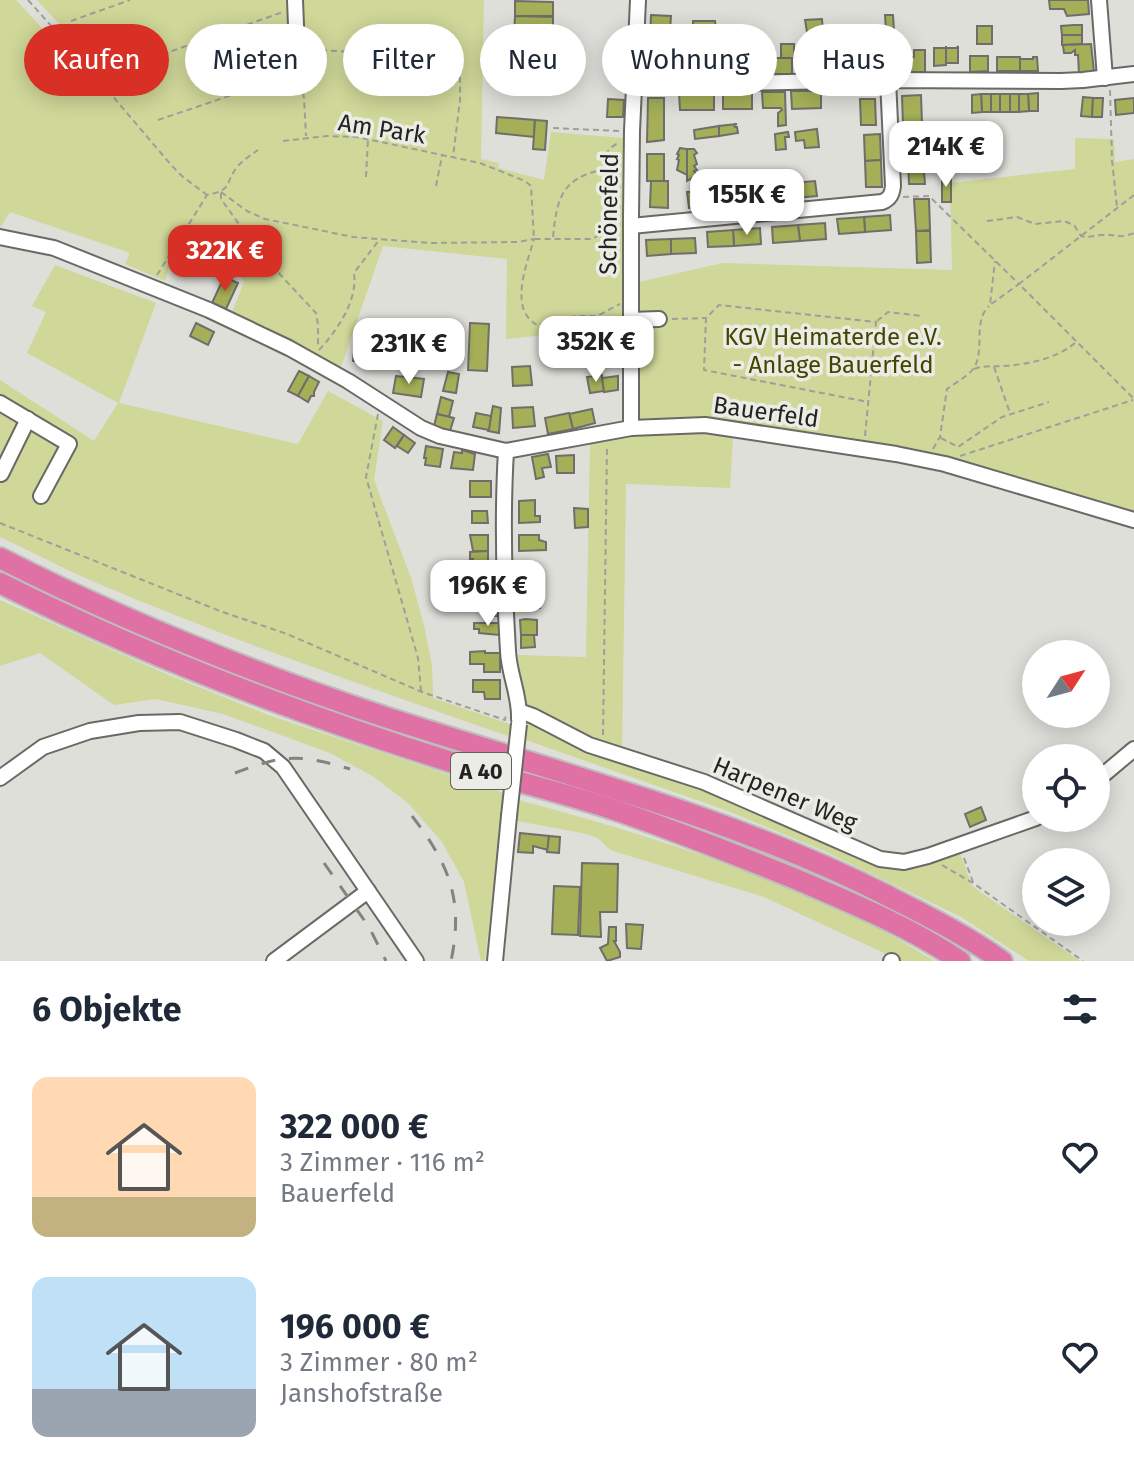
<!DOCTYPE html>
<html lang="de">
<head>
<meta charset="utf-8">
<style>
  :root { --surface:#fff; --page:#f2f2f3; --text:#1f2937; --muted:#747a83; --accent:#d93025 }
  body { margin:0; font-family:"Fira Sans",sans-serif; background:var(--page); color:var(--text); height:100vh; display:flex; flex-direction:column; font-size:30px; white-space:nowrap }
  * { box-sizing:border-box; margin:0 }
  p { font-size:26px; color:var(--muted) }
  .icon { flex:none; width:44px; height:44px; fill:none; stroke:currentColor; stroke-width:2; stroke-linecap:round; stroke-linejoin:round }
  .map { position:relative; height:961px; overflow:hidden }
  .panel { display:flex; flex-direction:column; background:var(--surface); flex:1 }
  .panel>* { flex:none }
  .hud { position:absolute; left:24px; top:24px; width:1086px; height:72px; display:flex; gap:16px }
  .needle { width:52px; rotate:54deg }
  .controls { position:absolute; left:1022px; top:640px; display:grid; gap:16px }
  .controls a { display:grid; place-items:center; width:88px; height:88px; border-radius:50%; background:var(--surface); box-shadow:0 4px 20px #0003; font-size:40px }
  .price { position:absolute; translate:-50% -68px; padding:0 18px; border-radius:16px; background:#fff; color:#222; font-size:26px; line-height:52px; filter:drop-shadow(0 2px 4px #0008) }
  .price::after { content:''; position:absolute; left:50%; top:48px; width:24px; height:18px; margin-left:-12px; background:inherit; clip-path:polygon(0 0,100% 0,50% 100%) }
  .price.on { background:var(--accent); color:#fff }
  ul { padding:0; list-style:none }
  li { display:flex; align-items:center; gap:24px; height:200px; padding:0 32px }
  li span { display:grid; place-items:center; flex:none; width:224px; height:160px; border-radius:16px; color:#555 }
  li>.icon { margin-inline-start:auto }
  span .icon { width:96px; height:96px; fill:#fffc; stroke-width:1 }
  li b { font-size:34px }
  h2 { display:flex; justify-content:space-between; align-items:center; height:96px; padding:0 32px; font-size:34px }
  .pill { padding:0 28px; border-radius:36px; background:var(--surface); box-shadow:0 4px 20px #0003; font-size:28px; line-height:72px }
  .pill.on { background:var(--accent); color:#fff }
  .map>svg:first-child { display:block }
  .green { fill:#cfd799 }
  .building { fill:#a5af57; stroke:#6e6f6a; stroke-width:2 }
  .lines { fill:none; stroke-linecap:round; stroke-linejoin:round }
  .minor-casing { stroke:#696a65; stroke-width:18 }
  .highway-casing { stroke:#bdbdbc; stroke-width:24 }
  .path { stroke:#9e9f9a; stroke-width:2; stroke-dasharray:6 4; stroke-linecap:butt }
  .minor { stroke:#fff; stroke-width:14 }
  .highway { stroke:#df71a5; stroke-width:20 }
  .rail { stroke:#838480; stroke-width:3; stroke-dasharray:14 14; stroke-linecap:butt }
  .minor-bridge-casing { stroke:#696a65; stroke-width:18; stroke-linecap:butt }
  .minor-bridge { stroke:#fff; stroke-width:14 }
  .labels { text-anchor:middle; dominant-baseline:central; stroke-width:7; stroke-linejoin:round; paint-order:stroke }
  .shield { fill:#ebece6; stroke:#5f5f5c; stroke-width:2 }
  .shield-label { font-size:22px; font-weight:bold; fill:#232321 }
  .street-label { font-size:24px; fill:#232321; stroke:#ebece6 }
  .park-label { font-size:24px; fill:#424700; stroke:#ebece6 }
</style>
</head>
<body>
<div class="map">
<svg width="1134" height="961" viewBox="0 0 1134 961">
  <rect width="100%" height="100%" fill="#dedfd9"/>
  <g class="green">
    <path d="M0,0H16L85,74L96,64L37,0H484L481,159L499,163L498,168L544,180L551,132L623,138L622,327L506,339L507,259L383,246L341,367L232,312L244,282L232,264H227L202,236L171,262L165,281L125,264L130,253L10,212L0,228Z"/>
    <path d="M1075,138L1114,139L1115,162L1134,159V513L944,457L812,433L694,417L639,419V282L723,263L952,270L950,183L1075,169Z"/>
    <path d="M55,265L156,303L119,403L298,444L328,391L383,421L374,480L411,578L424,625L432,665L433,698L512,725L508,736C373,689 237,642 104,586C69,572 35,553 0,537V380L94,441L118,403L27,353L46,312L32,306Z"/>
    <path d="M698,432L733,436L730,488L626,484L622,753L584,738L530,705L526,704L517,655L586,657L590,443L627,437Z"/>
    <path d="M0,600L164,673L271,716L504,793L485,961H481L464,882L442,842L408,803L374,777L330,753L223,714L156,699L114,705L40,653L0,666Z"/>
    <path d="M528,721L703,786L877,862L906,870L959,850L972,886L1080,961H1029L961,917L824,851L728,811L526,740Z"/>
    <path d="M519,800C641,833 763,871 876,927C896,937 915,950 935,961H901L764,897L610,850L598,838L582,833L517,821Z"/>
  </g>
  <g class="building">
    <path d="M1049,0H1088L1089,14L1067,16L1064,9H1050Z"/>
    <path d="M515,1L553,2V16H515Z"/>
    <path d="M651,15L671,16L669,45L650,44Z"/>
    <path d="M885,15H893L895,47L887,48Z"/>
    <path d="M515,16L553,17V37L514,36Z"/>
    <path d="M822,19L823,32H807L805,20Z"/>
    <path d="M693,21H715L716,30H693Z"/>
    <path d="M1074,25H1082V35H1062L1061,26Z"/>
    <rect x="977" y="26" width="15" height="18"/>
    <path d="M829,33H857L858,73H848L847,58H840L839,51H829Z"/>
    <path d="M1062,35H1082V44L1062,45Z"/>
    <path d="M729,37H743V74H724V58H732L730,55Z"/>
    <path d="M650,44L669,45L667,74L648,72Z"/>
    <rect x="781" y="44" width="13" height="14"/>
    <path d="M1091,44L1094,72L1079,74L1078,55H1075V50L1071,53H1064L1063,45Z"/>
    <path d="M946,46V48H957L958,46V63H946Z"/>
    <path d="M934,48H946V65L934,66Z"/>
    <path d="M882,49L883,65L868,66L867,50Z"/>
    <path d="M914,50H925V72H907V57H914Z"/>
    <path d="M839,51L840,58H847L848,73H830L829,52Z"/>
    <path d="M756,54H761V59H766L767,74H749V59H756Z"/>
    <path d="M692,56H715V74L691,75Z"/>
    <path d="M970,56H988V71L970,72Z"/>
    <rect x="997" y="57" width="23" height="14"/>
    <path d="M1020,57V59H1033V57H1037L1038,71H1020Z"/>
    <path d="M677,58L692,59L691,68H682V74H667L668,66L677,65Z"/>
    <rect x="774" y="58" width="18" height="16"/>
    <rect x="807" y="58" width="13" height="15"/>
    <path d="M791,91H821V108L792,109Z"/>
    <path d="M714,92V110H680L679,93Z"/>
    <rect x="723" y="92" width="29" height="17"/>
    <path d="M762,92H785L786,125L778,126V113L782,110L781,108H763Z"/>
    <path d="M1038,93V111H1029L1028,94Z"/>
    <path d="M981,94H991V112H982Z"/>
    <path d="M981,94L982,112L972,113V95Z"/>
    <rect x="991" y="94" width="9" height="18"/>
    <rect x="1000" y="94" width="10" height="18"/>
    <rect x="1010" y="94" width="9" height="18"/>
    <path d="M1019,94H1028L1029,111L1019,112Z"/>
    <path d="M921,95L922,124H903L902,96Z"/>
    <path d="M1083,97L1093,98L1092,117L1081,116Z"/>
    <path d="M648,98H664V140L647,142Z"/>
    <path d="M1093,98H1103L1102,117H1092Z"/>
    <path d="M1134,98V113L1116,115L1115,100Z"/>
    <path d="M608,99L624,100L623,117H607Z"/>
    <path d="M860,99H875L876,125H861Z"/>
    <path d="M497,117L535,120L534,137L496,133Z"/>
    <path d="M535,120L547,121L545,150L533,149Z"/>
    <path d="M737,124L734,125L735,127H737L738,133L719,136V126Z"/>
    <path d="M719,126V136L695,139L694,130Z"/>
    <path d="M817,129L819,147L805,148L804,140L796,141L795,132Z"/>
    <path d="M788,132L789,137H785L786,149L776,150L775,134Z"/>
    <path d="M880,134L881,160L865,161L864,135Z"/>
    <path d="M907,135H922L923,159L908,160Z"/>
    <path d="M680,148L687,149V175L677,170L679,160L677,159L679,155L677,154Z"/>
    <path d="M687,149H694L697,153L694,155L697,164L694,166L697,170L694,171L697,175L687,181Z"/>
    <path d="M647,154H664V181H668H647Z"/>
    <path d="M923,159L925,184H909L908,160Z"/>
    <path d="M881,160L882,187H866L865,161Z"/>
    <rect x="942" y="176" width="9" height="26"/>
    <path d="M647,181H668V208L650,207L651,181Z"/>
    <path d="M815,181L817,196L795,198L793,183Z"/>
    <path d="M793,183L795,198L772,200L771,184Z"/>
    <path d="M758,186L760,201L738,203L736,188Z"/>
    <path d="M736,188L737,203L715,206L714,190Z"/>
    <path d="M703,191L704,206L689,208L687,192Z"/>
    <path d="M914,199H929L930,230L916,231Z"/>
    <path d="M890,215L891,230L865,232L864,217Z"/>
    <path d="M864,217L865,232L839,234L837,219Z"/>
    <path d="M825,223L826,239L800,241L798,225Z"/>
    <path d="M798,225L800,241L773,243L772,227Z"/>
    <path d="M760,228L761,244L734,246L733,230Z"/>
    <path d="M733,230L734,246L708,247L707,232Z"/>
    <path d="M916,231H930L931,262L917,263Z"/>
    <path d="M695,238L696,253L671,254V239Z"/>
    <path d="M671,239V254L647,256L646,240Z"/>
    <path d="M224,277L238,283L226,309L212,303Z"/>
    <path d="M196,323L214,332L208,345L190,336Z"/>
    <path d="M470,323L489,324L487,371L468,370Z"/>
    <path d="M594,335H615V357H597V343H594Z"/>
    <path d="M355,342L389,347L387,366L353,361Z"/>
    <path d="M530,366L532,385L513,386L512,367Z"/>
    <path d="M299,371L309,376L298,396L288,391Z"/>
    <path d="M448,372L459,374L456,393L443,391Z"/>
    <path d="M602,375L604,391L590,393L587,377Z"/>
    <path d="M309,376L319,382L314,392V396H311L308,402L298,396Z"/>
    <path d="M396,376L424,379L421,397L393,393Z"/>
    <path d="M618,376V390L604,392L602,378Z"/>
    <path d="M441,397L453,401L449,417L437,414Z"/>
    <path d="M493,406L501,408L499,433L488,431Z"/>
    <path d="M533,407L535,426L513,428L512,408Z"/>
    <path d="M592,409L595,423L573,429L569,414Z"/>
    <path d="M476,413L491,416L489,430L473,427Z"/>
    <path d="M569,413L573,429L548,434L545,418Z"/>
    <path d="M437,414L454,418L450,431L434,426Z"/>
    <path d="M393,427L404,435L395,448L384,440Z"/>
    <path d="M404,435L415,443L408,453L397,446Z"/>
    <path d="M426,446L443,449L440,467L425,465L426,458H424Z"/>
    <path d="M462,450L475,454L473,470L451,468L454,452L462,453Z"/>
    <path d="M548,454L551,467L542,468L544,477L536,479L532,457Z"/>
    <path d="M574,455V473H557L556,456Z"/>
    <rect x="470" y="481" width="21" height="16"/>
    <path d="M535,500V516H540V522L519,523V501Z"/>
    <path d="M574,508L588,509V527L575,528Z"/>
    <path d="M472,511H487L488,523H472Z"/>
    <path d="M470,535H488V551H473Z"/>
    <path d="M519,535H539V540L546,542V550L519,551Z"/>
    <path d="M488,551V562L473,563V559H470V552Z"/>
    <path d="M535,562V572H540L539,579H520V563Z"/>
    <path d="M473,571H489L490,584H473L476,583L475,579H473Z"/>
    <path d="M520,592H539L540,608L521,609Z"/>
    <path d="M477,593H483V597H498V616H483V606H475V602H477Z"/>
    <path d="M525,619L537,620V635H521L520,620Z"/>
    <path d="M474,623H499V635L479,633V629H474Z"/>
    <path d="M521,635H534L535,647L521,648Z"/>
    <path d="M485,651V653H500V672H484V664H470V652Z"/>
    <path d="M473,680H500V699H485L484,692H473Z"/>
    <path d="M981,807L986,820L970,827L965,814Z"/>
    <path d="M520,833L549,836L548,850L533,846V853L518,852Z"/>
    <path d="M549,836L560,837L559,853L547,852Z"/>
    <path d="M582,863L618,864L617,912H600L601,937L580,936Z"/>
    <path d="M554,886L580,887L578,935L552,934Z"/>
    <path d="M626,924L643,925L641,949L627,948Z"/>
    <path d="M609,927H616V941H614L620,952V957L607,961L600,948L608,944Z"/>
  </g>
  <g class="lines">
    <defs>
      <g id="minor">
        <path d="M295,0L297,50"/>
        <path d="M1099,0L1105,78"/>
        <path d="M634,83L647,85L888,80L1061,81L1083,80L1134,74"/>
        <path d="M631,226L882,202C890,199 892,194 893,186L888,80"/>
        <path d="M0,237L54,248L209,310L289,348L348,381L421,428L440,436L506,451L631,428L705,425L896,454L945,464L1134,520"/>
        <path d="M631,320L659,319"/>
        <path d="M0,403L69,444L41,496"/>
        <path d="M631,428V217L632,131L638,0"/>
        <path d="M506,451C502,517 504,585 508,651C509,675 520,695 519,719"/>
        <path d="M1,474L28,419"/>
        <path d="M519,711L533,716L589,745L704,782L880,859L904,862L928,856L1036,818"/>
        <path d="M0,778L43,747L90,731L139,723L180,722L236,740L264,751L283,767L416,961"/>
        <path d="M1096,781L1134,749"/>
        <path d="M274,961L368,891"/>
        <path d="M495,961L509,816"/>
        <path d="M891,961H892"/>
      </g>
      <g id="highway">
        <path d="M0,558C124,621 253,673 385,717C554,772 728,815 886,895C925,915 966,935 1002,961"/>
        <path d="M0,583C149,658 307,717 467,767C517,782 568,794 618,811C678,832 739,856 798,880C854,904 910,927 960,961"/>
      </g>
    </defs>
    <use href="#minor" class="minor-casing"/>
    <use href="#highway" class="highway-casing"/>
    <g class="path">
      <path d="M28,0L81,59L172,166L183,177L207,195"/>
      <path d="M71,21L130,0"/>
      <path d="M311,50L363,52L364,55L460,58V100L453,157"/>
      <path d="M298,63L304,98L306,136"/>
      <path d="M115,71L283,12"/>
      <path d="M1110,90L1112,160L1117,207"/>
      <path d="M158,120L297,73"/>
      <path d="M553,128L619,131"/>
      <path d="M283,141L327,136L357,137L480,163L525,181L531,186L534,239H593L611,225H618"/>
      <path d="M366,177L368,139"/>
      <path d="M436,186L442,156"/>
      <path d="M221,192L247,211L265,219L353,237L430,243L518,242L534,239C527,264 508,309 537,325L576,316H597L620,304"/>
      <path d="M221,193V199L259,252L316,313L318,325V348"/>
      <path d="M1134,195L1019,284L1134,399"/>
      <path d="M903,197L929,196L1019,284L990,305L995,261"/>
      <path d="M987,221L1017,217L1035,224L1064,221L1074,225L1081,236C1089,238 1093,236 1101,235C1116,233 1116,240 1134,233"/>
      <path d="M611,224C607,202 590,153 619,143"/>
      <path d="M553,237C557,199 561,179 601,170"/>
      <path d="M157,275L207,195C235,189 223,184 238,166C243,160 251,155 258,150"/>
      <path d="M672,319L705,318"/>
      <path d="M877,321L888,312L922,316"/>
      <path d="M319,350C337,331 358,300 354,273L379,240"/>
      <path d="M994,367L1010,413"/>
      <path d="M974,369C985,365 994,367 1005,366C1030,364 1058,358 1076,342"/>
      <path d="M378,414L366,477L418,658L421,691"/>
      <path d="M865,436L876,322L719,305L706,318L704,370L868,402"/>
      <path d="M941,438L958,447L1002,417L1049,402"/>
      <path d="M933,449L940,437L947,389C955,383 967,377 973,369C986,352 972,322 989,306"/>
      <path d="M960,456L1133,400"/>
      <path d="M0,523L220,611L287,634L422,692L505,720L506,714"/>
      <path d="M603,735L607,446"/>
      <path d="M964,858L973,882"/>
      <path d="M942,865L973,883L1083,961"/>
    </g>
    <use href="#minor" class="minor"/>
    <use href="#highway" class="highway"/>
    <g class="rail">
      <path d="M235,773C285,754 299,754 350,769"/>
      <path d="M412,816C449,864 464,900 451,961"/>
      <path d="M324,863L369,927L386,961"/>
    </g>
    <defs>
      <path id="minor-bridge" d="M509,816L519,724"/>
    </defs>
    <use href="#minor-bridge" class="minor-bridge-casing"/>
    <use href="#minor-bridge" class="minor-bridge"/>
  </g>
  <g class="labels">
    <rect class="shield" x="451" y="753" width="60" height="36" rx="6"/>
    <g class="shield-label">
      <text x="481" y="771">A 40</text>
    </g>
    <g class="street-label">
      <text transform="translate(382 129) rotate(9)">Am Park</text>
      <text transform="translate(609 214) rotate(-89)">Schönefeld</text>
      <text transform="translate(766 412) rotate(8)">Bauerfeld</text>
      <text transform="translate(785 794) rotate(23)">Harpener Weg</text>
    </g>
    <g class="park-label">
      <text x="833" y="337">KGV Heimaterde e.V.<tspan x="833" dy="28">- Anlage Bauerfeld</tspan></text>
    </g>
  </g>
</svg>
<div class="controls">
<a><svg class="needle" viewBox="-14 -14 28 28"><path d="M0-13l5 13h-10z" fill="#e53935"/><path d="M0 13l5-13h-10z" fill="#747a83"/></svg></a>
<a><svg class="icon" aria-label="locate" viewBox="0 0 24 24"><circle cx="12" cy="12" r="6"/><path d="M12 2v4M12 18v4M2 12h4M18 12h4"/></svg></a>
<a><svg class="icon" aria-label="layers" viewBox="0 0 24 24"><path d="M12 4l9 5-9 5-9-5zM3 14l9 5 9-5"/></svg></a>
</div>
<b class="price" style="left:946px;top:189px">214K €</b>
<b class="price" style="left:747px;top:237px">155K €</b>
<b class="price on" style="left:225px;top:293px">322K €</b>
<b class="price" style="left:596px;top:384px">352K €</b>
<b class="price" style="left:409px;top:386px">231K €</b>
<b class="price" style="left:488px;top:628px">196K €</b>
<div class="hud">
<a class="pill on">Kaufen</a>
<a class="pill">Mieten</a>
<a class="pill">Filter</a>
<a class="pill">Neu</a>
<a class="pill">Wohnung</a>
<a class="pill">Haus</a>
</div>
</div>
<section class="panel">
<h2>6 Objekte<svg class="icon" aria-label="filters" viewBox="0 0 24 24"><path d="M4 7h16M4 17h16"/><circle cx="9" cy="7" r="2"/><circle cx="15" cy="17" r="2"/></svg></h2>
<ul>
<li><span style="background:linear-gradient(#ffd9b3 75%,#c2b280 0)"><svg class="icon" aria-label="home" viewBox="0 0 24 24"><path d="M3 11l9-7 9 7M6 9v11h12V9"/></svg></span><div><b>322 000 €</b><p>3 Zimmer · 116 m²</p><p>Bauerfeld</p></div><svg class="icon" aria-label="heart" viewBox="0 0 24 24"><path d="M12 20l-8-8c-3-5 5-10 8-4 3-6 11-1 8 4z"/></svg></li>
<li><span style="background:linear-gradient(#bfe0f5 70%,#9aa5b1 0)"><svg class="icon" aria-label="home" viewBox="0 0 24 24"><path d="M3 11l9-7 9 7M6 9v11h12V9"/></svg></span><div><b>196 000 €</b><p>3 Zimmer · 80 m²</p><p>Janshofstraße</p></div><svg class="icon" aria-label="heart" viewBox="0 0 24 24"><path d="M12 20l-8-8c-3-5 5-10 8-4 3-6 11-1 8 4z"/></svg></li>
</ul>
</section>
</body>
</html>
